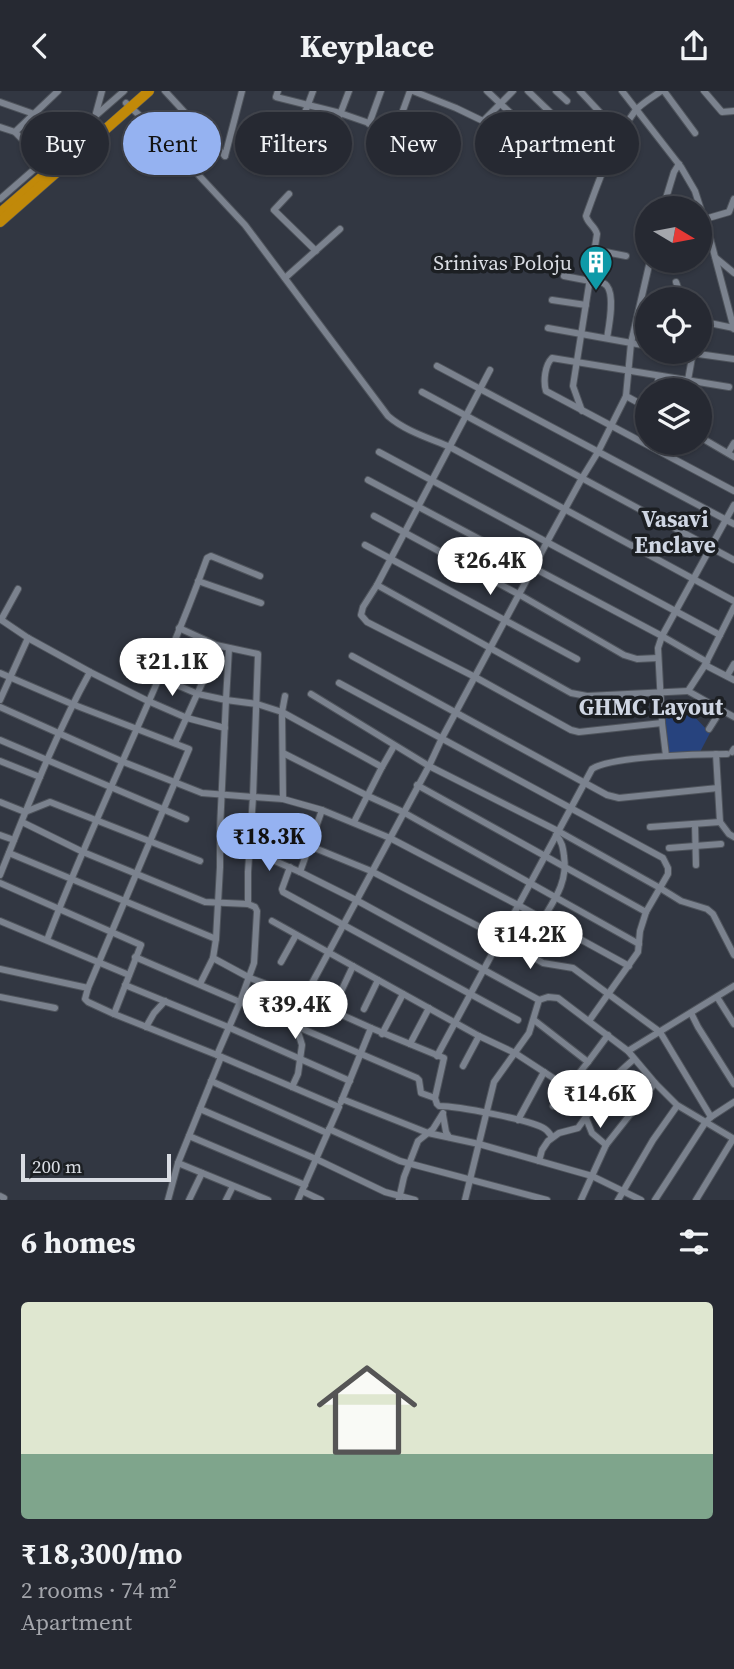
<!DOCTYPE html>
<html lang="en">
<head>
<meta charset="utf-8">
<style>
  :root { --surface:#262932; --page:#32353e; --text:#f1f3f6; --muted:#a4a6ac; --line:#42454d; --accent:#95b2f1 }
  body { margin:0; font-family:"Source Serif 4",serif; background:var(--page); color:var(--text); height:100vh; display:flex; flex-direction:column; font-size:26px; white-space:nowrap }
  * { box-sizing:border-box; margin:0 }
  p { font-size:23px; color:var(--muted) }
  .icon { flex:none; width:38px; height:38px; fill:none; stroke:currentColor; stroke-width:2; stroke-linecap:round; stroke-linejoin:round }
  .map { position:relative; height:1109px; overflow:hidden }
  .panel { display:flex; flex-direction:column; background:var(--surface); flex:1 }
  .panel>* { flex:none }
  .hud { position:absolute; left:21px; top:21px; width:693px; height:63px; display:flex; gap:14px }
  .needle { width:46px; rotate:100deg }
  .buttons { position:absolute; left:635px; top:105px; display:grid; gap:14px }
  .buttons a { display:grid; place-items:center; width:77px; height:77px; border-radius:50%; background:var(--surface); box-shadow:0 2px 5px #0004,0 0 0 2px var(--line); font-size:35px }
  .scale { position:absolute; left:21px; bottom:18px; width:150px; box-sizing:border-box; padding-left:7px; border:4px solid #d9dce3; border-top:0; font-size:19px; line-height:24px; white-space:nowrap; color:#d9dce3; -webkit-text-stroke:5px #1c1f23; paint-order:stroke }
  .price { position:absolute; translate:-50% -60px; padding:0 16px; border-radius:24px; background:#fff; color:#222; font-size:23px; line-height:46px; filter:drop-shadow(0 2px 4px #0008) }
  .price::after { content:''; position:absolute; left:50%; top:42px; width:21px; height:16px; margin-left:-10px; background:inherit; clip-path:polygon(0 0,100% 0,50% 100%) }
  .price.current { background:var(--accent); color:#111 }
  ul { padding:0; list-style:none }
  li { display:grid; align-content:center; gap:14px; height:371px; padding:0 21px }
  li span { display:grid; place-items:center; height:217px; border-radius:7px; color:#555 }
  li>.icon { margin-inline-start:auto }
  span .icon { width:126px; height:126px; fill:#fffc; stroke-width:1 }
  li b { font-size:30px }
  h2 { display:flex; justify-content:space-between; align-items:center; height:84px; padding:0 21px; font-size:30px }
  .tag { padding:0 24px; border-radius:32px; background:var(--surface); box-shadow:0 2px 5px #0004,0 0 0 2px var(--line); font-size:24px; line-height:63px }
  .tag.current { background:var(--accent); color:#111 }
  header { display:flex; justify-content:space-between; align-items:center; height:91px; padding:0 21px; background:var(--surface); font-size:32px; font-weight:700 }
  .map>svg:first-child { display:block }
  .green { fill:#27437e }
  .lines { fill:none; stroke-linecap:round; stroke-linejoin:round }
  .minor-casing { stroke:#4f545c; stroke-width:8 }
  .highway-casing { stroke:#4f545c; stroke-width:11 }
  .minor { stroke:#7b828e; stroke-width:6 }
  .highway { stroke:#c18909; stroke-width:10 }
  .labels { text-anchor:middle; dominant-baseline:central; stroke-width:7; stroke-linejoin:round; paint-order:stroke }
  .poi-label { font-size:21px; fill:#d9dce3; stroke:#1c1f23; text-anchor:end }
  .neighbourhood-label { font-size:23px; font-weight:bold; fill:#cfd6e3; stroke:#1c1f23 }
</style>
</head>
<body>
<header><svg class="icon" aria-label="back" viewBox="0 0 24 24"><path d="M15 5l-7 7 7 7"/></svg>Keyplace<svg class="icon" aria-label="share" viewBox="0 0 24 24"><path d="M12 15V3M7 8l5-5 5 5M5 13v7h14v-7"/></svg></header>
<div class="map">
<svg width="734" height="1109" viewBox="0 0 734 1109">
  <rect width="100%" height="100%" fill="#323742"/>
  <path class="green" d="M690,621L710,642L699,663L669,662L665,624Z"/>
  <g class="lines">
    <defs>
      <g id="minor">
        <path d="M165,0L225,65"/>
        <path d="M278,0L276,6L340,22L392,40L397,36L410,0"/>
        <path d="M413,0L456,17L483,30L513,0"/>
        <path d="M487,0L534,44"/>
        <path d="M528,0L553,24"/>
        <path d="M556,0L567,10"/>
        <path d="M580,0L621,44"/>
        <path d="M622,0L681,76L695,100L710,147L734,238"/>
        <path d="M664,0L695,42"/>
        <path d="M704,0L722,21L734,20"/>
        <path d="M0,11L34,23"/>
        <path d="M126,12L166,49L245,134L388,325C405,340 429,347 450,356L734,510"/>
        <path d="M96,22L102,0"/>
        <path d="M565,25L604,74"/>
        <path d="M303,27L313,0"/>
        <path d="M369,33L381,0"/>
        <path d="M0,36L15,41"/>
        <path d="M331,47L349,0"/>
        <path d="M502,51L520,32"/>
        <path d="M225,65L242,0"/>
        <path d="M43,70L15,41L58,0"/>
        <path d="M289,103L274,119L316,160"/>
        <path d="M0,108L124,0"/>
        <path d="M663,117L674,81L679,73"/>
        <path d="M705,128L729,121L734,108"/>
        <path d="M595,159L626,165"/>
        <path d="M716,167L734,182"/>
        <path d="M564,185L590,190"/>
        <path d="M285,187L340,138"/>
        <path d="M591,188C596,189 603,190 607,195C615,205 609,235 607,247"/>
        <path d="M676,191L682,208"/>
        <path d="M552,209L586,214"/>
        <path d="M700,230L734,237"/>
        <path d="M548,237L648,255"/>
        <path d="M684,261L734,268"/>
        <path d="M437,275L734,433"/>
        <path d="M490,279L377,494L363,516L361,524L367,531L475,586L571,639L579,641L662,632"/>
        <path d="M688,289L693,261"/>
        <path d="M729,296L552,267C545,274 543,290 546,300L734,400"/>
        <path d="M656,299L659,285"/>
        <path d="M422,301L734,469"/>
        <path d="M626,305L648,317"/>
        <path d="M582,320L573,295L597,143C595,135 588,133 586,125C599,89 612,51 635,20C642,12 653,6 661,0"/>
        <path d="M700,346L734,366"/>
        <path d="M379,361L720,544"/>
        <path d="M728,362L734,352"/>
        <path d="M368,389L662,545L734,414"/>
        <path d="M374,425L520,504L624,564L637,568L658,567"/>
        <path d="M365,454L577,568"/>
        <path d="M198,490L261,512"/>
        <path d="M377,494L571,602L587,605L688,600"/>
        <path d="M734,516L705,574L734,589"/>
        <path d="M0,528L28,547L90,581L148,610L187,627L225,637"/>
        <path d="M1,529L18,498"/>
        <path d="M179,537L216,554L258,563L253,706L283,708L322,719L390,747L518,814L629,875"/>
        <path d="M169,561L208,579L175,652"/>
        <path d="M352,565L607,704L619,707L718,697"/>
        <path d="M705,574L688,600L734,626"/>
        <path d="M0,582L72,613L189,658L88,897L85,908L88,911L114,923L217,964L339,1016L298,1109"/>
        <path d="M727,585L734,573"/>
        <path d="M158,586L198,603L226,609L229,557"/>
        <path d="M339,592L663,767L668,777V783L646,821L417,694"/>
        <path d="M311,603L429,675L558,740L660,797L681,810L707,818L713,823L734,864"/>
        <path d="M0,609L28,547"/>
        <path d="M0,616L121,670L202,702L253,706L248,781V813L205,811L83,761L22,731"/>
        <path d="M709,638L721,619"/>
        <path d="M0,649L186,728"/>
        <path d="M732,661L734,658"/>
        <path d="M283,662L368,705L403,721L639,853"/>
        <path d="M716,663L720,731L729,743L734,746"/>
        <path d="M666,665L662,632L658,557L662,545L707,571"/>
        <path d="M0,670L40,686"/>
        <path d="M283,708L282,621L285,605"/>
        <path d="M0,711L25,721L50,711L200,770"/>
        <path d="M354,731L382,676"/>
        <path d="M695,733L696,774"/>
        <path d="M650,736L720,731"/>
        <path d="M273,740L371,780L501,847L543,872L573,877L660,941L711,1026"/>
        <path d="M0,744L14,749"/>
        <path d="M669,757L721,753"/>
        <path d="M250,759L300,781L356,809L539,909L548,906L558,907L628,960L655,992L677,1014L734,1048"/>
        <path d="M9,762L216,848"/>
        <path d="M290,776L282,798L283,801L518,929"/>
        <path d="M300,781L322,719"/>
        <path d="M0,784C28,715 54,646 90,581"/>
        <path d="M0,792L141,854L114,923"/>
        <path d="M543,828C555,808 568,790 564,765C563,757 562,750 556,744"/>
        <path d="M0,830L129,884"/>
        <path d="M272,830L479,945L515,962L567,996"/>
        <path d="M47,849C96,720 160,597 207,467L211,465L260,485"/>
        <path d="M135,866L417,987L419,989L421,1002L435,1007"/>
        <path d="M213,867L250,887L304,907L371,937L341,1011"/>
        <path d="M281,871L296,844"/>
        <path d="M0,878L88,897"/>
        <path d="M200,893L213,867L216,848L220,776V738L226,609L257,613L282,621L382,676L394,655"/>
        <path d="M125,894L228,936L350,990"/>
        <path d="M0,906L55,917"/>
        <path d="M717,906L734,933"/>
        <path d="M304,907L429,675L442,647L547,451L582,387L598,361L626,305L631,252L650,170"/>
        <path d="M337,909L353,875"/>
        <path d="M364,918L378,889"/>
        <path d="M691,922L698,936L734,993"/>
        <path d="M534,929L588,971L608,944"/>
        <path d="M589,930L638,861L640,840L646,821"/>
        <path d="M146,936L154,922L165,910"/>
        <path d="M371,937L444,967L435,1007L437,1013L439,1015C457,1015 532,1029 545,1038C548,1040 550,1043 552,1046"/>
        <path d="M382,943L403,903"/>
        <path d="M410,953L429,917"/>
        <path d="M628,960L734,895"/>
        <path d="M217,964L240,911L254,872L257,820L255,816L248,813"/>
        <path d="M437,965L592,678C610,665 702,663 727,663"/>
        <path d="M463,975L479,945"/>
        <path d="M211,990L327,1042"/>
        <path d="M292,996L298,983L302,954L298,941L299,936L309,910"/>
        <path d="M342,1008L428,1042L479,1053L592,1085L641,1109"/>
        <path d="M553,1015L588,971"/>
        <path d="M200,1018L316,1068L385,1101L415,1109"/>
        <path d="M443,1024L446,1041L449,1046"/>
        <path d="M586,1027L592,1042L606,1054"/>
        <path d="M518,1029L544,981"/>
        <path d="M329,1038L400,1070L547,1109"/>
        <path d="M189,1045L305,1094"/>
        <path d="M539,1070L542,1059L548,1050L559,1042L578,1037L615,985L634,968"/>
        <path d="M178,1072L268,1109"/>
        <path d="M302,1100L321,1109"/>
        <path d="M0,1105L4,1107"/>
        <path d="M399,1108L404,1086L418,1050L433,1038L443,1022"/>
        <path d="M168,1109L178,1072L221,966"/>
        <path d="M189,1109L202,1082"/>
        <path d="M226,1109L233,1095"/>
        <path d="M465,1109L494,991L529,942L539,909"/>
        <path d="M581,1109L606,1054L655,992"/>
        <path d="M618,1109L653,1049L677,1015"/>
        <path d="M655,1109L705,1032L711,1026L734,1011"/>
        <path d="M696,1109L733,1048"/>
      </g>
      <g id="highway">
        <path d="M0,122L58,72"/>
        <path d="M0,131L149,0"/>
      </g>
    </defs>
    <use href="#minor" class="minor-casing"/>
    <use href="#highway" class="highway-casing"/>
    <use href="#minor" class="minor"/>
    <use href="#highway" class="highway"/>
  </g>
  <defs>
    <symbol id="building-pin" viewBox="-11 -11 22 30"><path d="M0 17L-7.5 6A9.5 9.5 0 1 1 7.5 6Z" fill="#0f9aa8" stroke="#1c1f23"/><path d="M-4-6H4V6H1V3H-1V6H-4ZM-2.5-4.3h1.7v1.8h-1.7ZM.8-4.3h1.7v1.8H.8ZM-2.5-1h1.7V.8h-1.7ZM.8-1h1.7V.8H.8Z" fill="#fff"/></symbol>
  </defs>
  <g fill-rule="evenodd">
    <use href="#building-pin" x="577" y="152" width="38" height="52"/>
  </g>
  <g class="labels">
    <g class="poi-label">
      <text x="572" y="171">Srinivas Poloju</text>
    </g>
    <g class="neighbourhood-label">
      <text x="675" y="428">Vasavi<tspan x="675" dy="26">Enclave</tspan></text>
      <text x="651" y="616">GHMC Layout</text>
    </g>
  </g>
</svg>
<div class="buttons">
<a><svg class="needle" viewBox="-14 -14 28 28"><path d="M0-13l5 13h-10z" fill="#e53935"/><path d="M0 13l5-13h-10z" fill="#a4a6ac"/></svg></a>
<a><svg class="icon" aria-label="locate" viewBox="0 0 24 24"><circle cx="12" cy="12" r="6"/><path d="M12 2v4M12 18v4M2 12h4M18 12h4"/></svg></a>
<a><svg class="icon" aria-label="layers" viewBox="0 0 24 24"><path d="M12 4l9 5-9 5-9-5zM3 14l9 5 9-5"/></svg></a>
</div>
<div class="scale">200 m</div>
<b class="price" style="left:490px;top:506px">₹26.4K</b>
<b class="price" style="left:172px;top:607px">₹21.1K</b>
<b class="price current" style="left:269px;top:782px">₹18.3K</b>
<b class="price" style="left:530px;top:880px">₹14.2K</b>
<b class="price" style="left:295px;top:950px">₹39.4K</b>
<b class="price" style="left:600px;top:1039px">₹14.6K</b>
<div class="hud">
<a class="tag">Buy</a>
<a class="tag current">Rent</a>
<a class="tag">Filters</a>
<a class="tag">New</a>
<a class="tag">Apartment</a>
</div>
</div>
<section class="panel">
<h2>6 homes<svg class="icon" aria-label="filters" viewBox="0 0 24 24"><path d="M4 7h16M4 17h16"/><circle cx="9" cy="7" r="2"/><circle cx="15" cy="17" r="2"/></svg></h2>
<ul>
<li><span style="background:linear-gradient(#dfe7d0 70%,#7fa58c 0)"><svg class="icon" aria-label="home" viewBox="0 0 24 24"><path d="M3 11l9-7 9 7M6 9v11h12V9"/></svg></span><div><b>₹18,300/mo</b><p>2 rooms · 74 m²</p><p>Apartment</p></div></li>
</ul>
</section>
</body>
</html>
